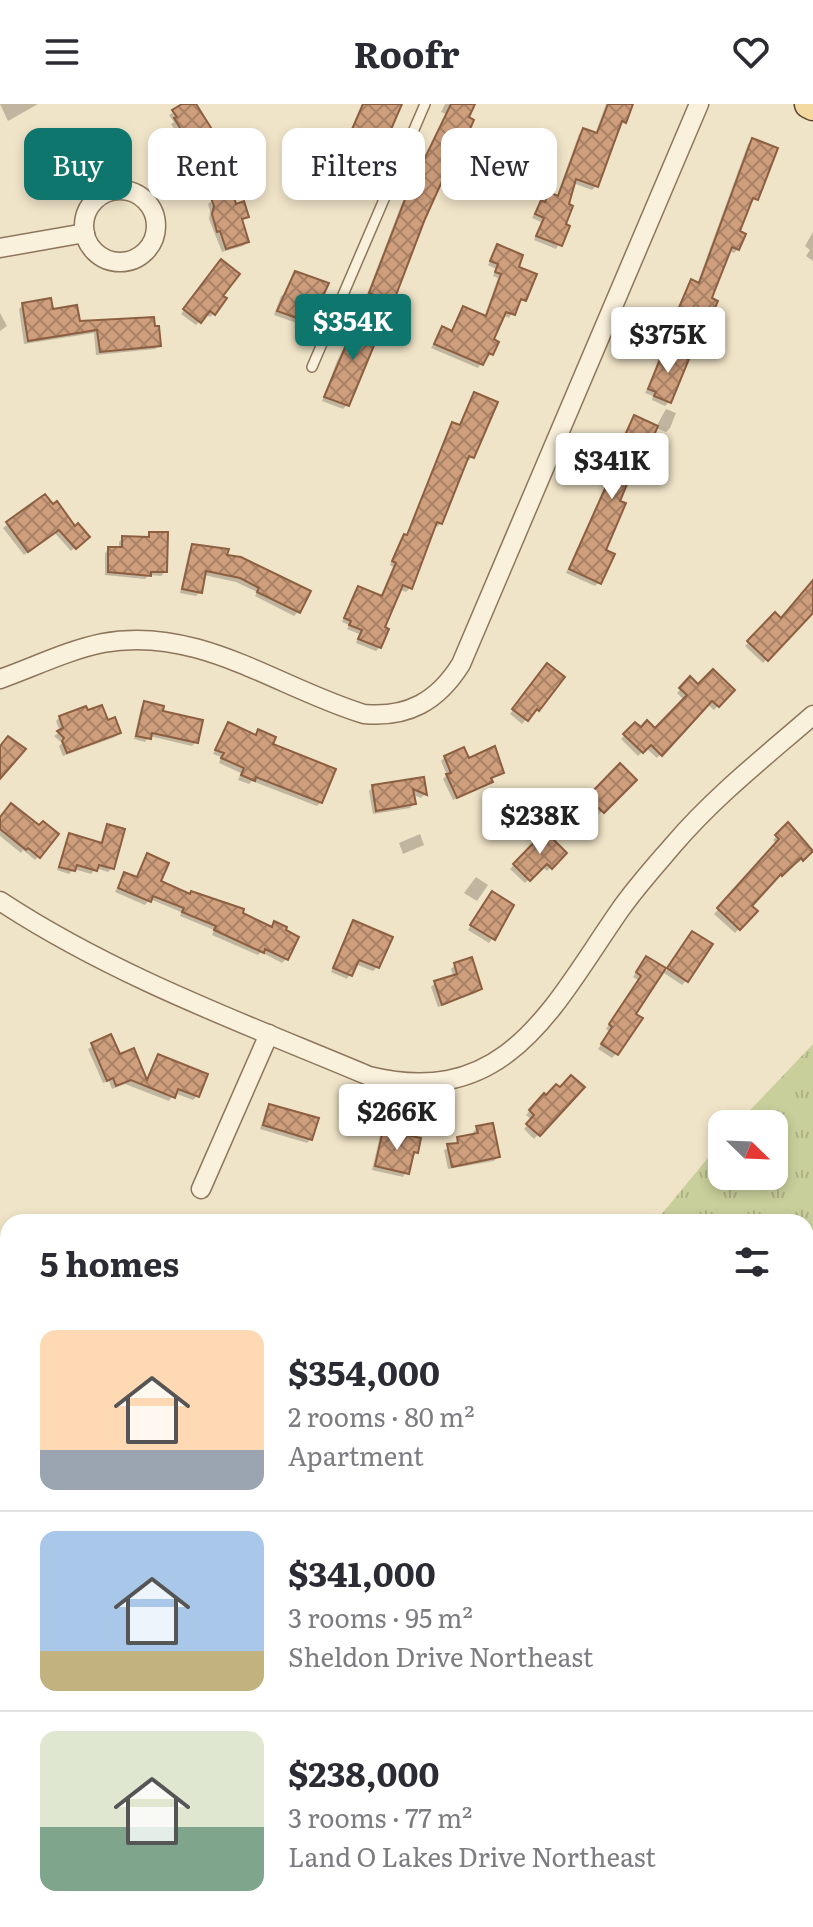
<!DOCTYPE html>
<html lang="en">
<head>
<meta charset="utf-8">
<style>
  :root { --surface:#fff; --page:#f7f7f7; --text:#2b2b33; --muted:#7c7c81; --line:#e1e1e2; --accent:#0f766e }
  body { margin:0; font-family:Literata,serif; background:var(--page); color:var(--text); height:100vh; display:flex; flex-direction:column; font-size:30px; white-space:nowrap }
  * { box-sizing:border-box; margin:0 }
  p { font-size:26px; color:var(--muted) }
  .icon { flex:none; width:44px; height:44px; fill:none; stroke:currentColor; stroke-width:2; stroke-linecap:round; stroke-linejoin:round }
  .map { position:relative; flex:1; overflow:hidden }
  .sheet { position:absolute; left:0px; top:1110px; width:814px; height:714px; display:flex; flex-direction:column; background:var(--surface); border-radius:24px 24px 0 0; box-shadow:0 4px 12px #0003 }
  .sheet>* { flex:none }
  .guide { position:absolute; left:24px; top:24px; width:766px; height:72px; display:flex; gap:16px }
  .needle { width:52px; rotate:113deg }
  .buttons { position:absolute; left:708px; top:1006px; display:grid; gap:16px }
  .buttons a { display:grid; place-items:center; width:80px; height:80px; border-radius:16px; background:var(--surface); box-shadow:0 4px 12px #0003; font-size:40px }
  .price { position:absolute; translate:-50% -68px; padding:0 18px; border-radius:8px; background:#fff; color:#222; font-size:26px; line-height:52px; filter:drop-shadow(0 2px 4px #0008) }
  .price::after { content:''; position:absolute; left:50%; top:48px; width:24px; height:18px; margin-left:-12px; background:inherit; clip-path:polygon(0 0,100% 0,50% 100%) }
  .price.on { background:var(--accent); color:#fff }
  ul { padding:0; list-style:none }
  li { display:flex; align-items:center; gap:24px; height:200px; padding:0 40px }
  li+li { border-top:2px solid var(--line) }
  li span { display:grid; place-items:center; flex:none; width:224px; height:160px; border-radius:16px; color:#555 }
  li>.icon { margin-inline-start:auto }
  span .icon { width:96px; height:96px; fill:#fffc; stroke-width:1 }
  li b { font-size:34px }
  h2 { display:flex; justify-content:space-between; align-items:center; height:96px; padding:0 40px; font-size:34px }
  .chip { padding:0 28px; border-radius:16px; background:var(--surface); box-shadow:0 4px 12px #0003; font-size:28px; line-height:72px }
  .chip.on { background:var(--accent); color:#fff }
  header { display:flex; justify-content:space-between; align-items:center; height:104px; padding:0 40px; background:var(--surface); font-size:36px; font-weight:700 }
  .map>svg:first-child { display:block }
  .park { fill:url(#park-tufts) }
  .shadow { fill:#0003 }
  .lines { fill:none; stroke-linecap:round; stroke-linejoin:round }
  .stream { stroke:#6f938a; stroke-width:5 }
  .building { fill:url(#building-cross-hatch); stroke:#8d5f41; stroke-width:2 }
  .service-casing { stroke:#8d765c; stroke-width:12 }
  .minor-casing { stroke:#8d765c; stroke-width:21 }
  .primary-casing { stroke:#5b4430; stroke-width:31 }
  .service { stroke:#faf1dc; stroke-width:9 }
  .minor { stroke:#faf1dc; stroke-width:18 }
  .primary { stroke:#f3d9a0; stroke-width:28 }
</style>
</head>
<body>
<header><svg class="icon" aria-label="menu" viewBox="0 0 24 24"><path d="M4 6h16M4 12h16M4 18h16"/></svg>Roofr<svg class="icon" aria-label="heart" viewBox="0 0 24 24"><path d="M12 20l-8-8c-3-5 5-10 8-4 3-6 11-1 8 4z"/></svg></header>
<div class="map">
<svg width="813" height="1823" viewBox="0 0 813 1823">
  <defs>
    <pattern id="park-tufts" width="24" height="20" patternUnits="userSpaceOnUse" patternTransform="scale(2)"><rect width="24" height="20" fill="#c9cf9b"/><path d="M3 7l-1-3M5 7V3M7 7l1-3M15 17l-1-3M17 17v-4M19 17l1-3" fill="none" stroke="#aeb285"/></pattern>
    <pattern id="building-cross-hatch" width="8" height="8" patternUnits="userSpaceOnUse" patternTransform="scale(2)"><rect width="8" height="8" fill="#cf9f7d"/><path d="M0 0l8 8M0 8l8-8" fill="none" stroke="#a98266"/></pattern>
  </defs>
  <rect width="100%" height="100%" fill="#f0e4c8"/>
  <path class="park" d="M813,940V1136L806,1139V1118H655L722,1037V1072H774V1020H737Z"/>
  <g class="shadow">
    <path d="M0,0H38L8,17Z"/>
    <path d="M185,0H192L235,102L247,112L241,117L247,138L243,142L222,148L209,115L210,107L208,100L212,97L204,73L171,20L174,18L169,11Z"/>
    <path d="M362,0H401L375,54L344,41Z"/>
    <path d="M445,0H472L454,56L449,59L391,197L387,201L366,193L402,99L446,10L441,8Z"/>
    <path d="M606,0H631L596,82L592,86L573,79L563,121L567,123L556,145L534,136L541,118L532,114L537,103L549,91L556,94L579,30L583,26L595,30Z"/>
    <path d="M752,36L756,94L752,98L750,97L737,128L738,145L734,149L729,147L710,195L705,221L701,225L698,223L691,234L669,224L688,182L692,178L697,180L748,40Z"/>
    <path d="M813,128V157L806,152L810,146L805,142Z"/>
    <path d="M498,143L524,196L518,199L509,214L502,211L491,237V250L487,254L485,253L478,264L431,244L442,224L451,229L464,204L484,213L498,174L493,172L496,165L488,161Z"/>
    <path d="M217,162L221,192L214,209L210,213L206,210L196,221L181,210Z"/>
    <path d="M296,169L309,218L305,222L274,211L281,192L286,189Z"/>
    <path d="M23,201L51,207L78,219L159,241L155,245L96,251L94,229L24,240L19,205Z"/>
    <path d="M0,209L7,222L0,227Z"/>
    <path d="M359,215L347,301L343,305L322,297L337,257Z"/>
    <path d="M665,247L669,298L665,302L652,296L653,292L645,289Z"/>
    <path d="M475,290L472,353L468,357L465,356L441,419L437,423L434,422L410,484L406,488L399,485L382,524L380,543L376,547L356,539L359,530L347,525L349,521L342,518L354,488L358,484L380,493L393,463L390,461L400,436L406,433L449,324L453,320L459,322Z"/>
    <path d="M666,305L676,309L670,324L666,328L656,324L641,357L637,361L633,360L617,398L604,447L599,478L595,482L566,469L605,382L592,377L599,362L603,358L611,362L634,314L656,323Z"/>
    <path d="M44,392L75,424L87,433L71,447L54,428L24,451L3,424Z"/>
    <path d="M150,430L165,468L161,472L149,471L145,475L105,471V449L109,445H119V438L123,434L146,435Z"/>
    <path d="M193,443L225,452L298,508L294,512L255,492L257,488L236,478L204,471L200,488L196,492L180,489L189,447Z"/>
    <path d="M813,479V504L763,559L745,542L775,511L781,516Z"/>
    <path d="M543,565L562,573L538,606L534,610L532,608L522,620L510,610Z"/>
    <path d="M690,575L698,583L732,586L714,606L707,600L657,654L646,644L638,652L621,635L635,621L641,626H655L684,596L677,589Z"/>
    <path d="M145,599L161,608L196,638L192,642L149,632L145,638L134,635L141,603Z"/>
    <path d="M60,613L107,619L119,629L115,633L63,652L59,642L62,639L54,632L60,628L56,617Z"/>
    <path d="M228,621L254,632L259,628L321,698L317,702L252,677L249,680L238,676L241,669L219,659L221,653L213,650Z"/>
    <path d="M445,653L468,656L502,668L490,676L487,681L453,696L443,675L447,671L441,657Z"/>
    <path d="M620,662L634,676L598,711L585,698Z"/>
    <path d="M422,675L425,690L421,694L412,690L414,700L410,704L373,710L369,687L373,683Z"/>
    <path d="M0,715L39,752L35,756L23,746L21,749L0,732Z"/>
    <path d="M788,721L811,746L798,759L795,757L776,773L750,802L755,807L735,829L714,810L777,740L773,736Z"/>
    <path d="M108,722L112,764L108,768L96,764L91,770L74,765L69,770L57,766L66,736L70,732L100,740L104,726Z"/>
    <path d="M420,730L424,741L403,750L399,739Z"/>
    <path d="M545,730L565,749L547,767L542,762L525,779L510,765Z"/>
    <path d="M148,752L158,778L240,810L270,824L275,820L286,855L282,859L261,848L258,851L212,831L214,826L180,812L181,808L150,795L145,801L115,788L125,770L136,775Z"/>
    <path d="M476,773L488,781L477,797L464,789Z"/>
    <path d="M488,793L504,818L489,839L468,826Z"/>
    <path d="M354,819L377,863L373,867L355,860L347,875L331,868Z"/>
    <path d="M688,833L710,841L686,877L682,881L661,867L633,910L640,915L616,950L612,954L598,945L610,928L606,925L638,876L633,873L642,858L646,854L666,867Z"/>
    <path d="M455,861L480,885L476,889L438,903L431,883L435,879L454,874L451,865Z"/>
    <path d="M110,933L119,953L146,978L158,952L197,992L193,996L174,989L169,997L125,980L112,985L109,977L103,979L88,945Z"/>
    <path d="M582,983L534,1035L524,1025L532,1016L526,1011L544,992L546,993L560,986Z"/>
    <path d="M270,1002L311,1035L307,1039L260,1025L266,1006Z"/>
    <path d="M477,1024L498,1053L494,1057L448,1065L444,1046L454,1041L458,1035L474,1032L473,1028Z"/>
    <path d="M384,1028L416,1048L403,1073L372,1066L380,1032Z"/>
    <path d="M8,1522V1548L0,1552V1526Z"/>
    <path d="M0,1685L5,1692L0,1697L8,1708V1765L0,1753Z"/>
    <path d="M807,1754L813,1761V1773L806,1779Z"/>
    <path d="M8,1766V1790L0,1795V1772Z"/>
    <path d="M199,1816H230L225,1823H198L196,1821Z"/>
    <path d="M241,1816H267L262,1823H250Z"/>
    <path d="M541,1816H563L565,1823H542Z"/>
    <path d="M753,1816H766L759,1822Z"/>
  </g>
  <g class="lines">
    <g class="stream">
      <path d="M806,1148L813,1142"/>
      <path d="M0,1187L8,1181"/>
      <path d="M0,1403L8,1395"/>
    </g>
  </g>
  <g class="building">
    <path d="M182,0H196L230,54L224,58L236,100L244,97L249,113L242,115L249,138L226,145L220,127L217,128L212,110L214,102L211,94L215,93L208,69L174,14L177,13L172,6Z"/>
    <path d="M363,0H402L380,51L347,37Z"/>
    <path d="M451,0H475L469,13L474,16L456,57L452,55L425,115L393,199L369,189L406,93Z"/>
    <path d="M608,0H633L626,19L622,17L598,83L576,75L569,100L573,102L566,120L570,122L562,142L536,132L544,114L535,110L541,96L545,98L549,88L558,92L583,24L597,29Z"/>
    <path d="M752,34L778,44L758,96L753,94L740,127L746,130L739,146L732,143L715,186L712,194L718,197L707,222L701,220L697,231L672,220L691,175L699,179Z"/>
    <path d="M497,140L523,151L519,163L537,170L526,197L521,195L515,211L506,208L494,235L499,238L493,251L489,249L483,261L434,240L442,222L452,227L463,202L486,212L501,170L495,168L498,160L490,157Z"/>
    <path d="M221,155L240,170L223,192L227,194L215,211L210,207L201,219L183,205Z"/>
    <path d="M295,167L329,179L311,219L277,207Z"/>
    <path d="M51,194L53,205L77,201L80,217L154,213L155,222H159L161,242L100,248L97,226L28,237L22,199Z"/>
    <path d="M358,213L382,222L349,302L324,293Z"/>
    <path d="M664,245L689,255L671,299L654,292L656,288L648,285Z"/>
    <path d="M474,288L498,298L474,354L469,352L442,420L437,418L412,485L403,481L385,523L389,525L381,544L358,535L362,526L349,521L351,517L344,514L358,482L382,492L396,459L392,457L404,430L407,431L452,318L460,321Z"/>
    <path d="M634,311L658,322L642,359L637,356L620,397L626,399L606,446L615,450L601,480L569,465L608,378L595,373L602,356L612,360Z"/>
    <path d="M45,390L53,400L57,397L75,422L78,419L90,433L76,445L59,426L28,448L6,418Z"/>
    <path d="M149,428H168L167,468H151V472L108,468V443H122V432L149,433Z"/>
    <path d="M192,440L229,445L227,451L241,453L311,487L300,509L257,488L259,484L240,474L206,467L202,489L182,485Z"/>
    <path d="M813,476V509L768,557L747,537L775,508L781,514Z"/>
    <path d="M547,559L565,573L539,607L537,605L528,617L512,605Z"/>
    <path d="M713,565L735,586L719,603L712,597L662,652L651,641L643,649L623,630L635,618L641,623L647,616L655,624L687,591L679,584L690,572L698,580Z"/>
    <path d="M144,597L164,602L163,607L203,616L198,639L152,629L151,635L136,632Z"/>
    <path d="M102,601L108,616L115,613L121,629L67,649L62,637L64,634L57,627L63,624L59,612L86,602L88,606Z"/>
    <path d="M228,618L256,631L258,625L276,633L273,640L336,665L322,699L256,673L255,677L241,671L244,664L221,654L224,649L215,646Z"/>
    <path d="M8,632L26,645L0,675V642Z"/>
    <path d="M495,642L504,669L491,674L493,678L457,694L446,670L451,669L444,652L464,643L469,654Z"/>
    <path d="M620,659L637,676L604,709L587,693Z"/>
    <path d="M424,673L427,691L413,685L416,700L376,707L372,681Z"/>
    <path d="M11,699L39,721L43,717L59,730L40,754L28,744L26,746L0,725V713Z"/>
    <path d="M788,718L813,747L803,757L801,754L782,772L781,770L752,802L758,807L740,826L717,804L779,735L775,731Z"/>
    <path d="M107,720L125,725L114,765L99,761L97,767L77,761L75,767L59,763L69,729L102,739Z"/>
    <path d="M545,727L567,749L552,765L547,760L530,777L513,760Z"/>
    <path d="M147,749L169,759L161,777L190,790L191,787L244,805L243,809L272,823L274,817L287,823L286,826L299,833L288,856L265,845L264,849L214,826L216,822L182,808L184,804L153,792L151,798L118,784L124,768L137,773Z"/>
    <path d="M492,787L514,801L495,836L470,821Z"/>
    <path d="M353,816L393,833L379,864L359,856L352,872L333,864Z"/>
    <path d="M692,827L713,840L688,878L667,864Z"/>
    <path d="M646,852L666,864L636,910L643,914L618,951L601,940L612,923L609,920L641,872L636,868Z"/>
    <path d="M472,853L482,885L442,901L434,877L457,870L454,859Z"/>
    <path d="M111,930L120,950L134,944L147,976L158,950L208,970L199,993L178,985L175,994L131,976L116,982L113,974L107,977L91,939Z"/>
    <path d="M571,971L585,983L540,1032L526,1020L534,1011L529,1006L544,989L546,991L556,980L560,983Z"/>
    <path d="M269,1000L319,1014L312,1036L263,1021Z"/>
    <path d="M493,1019L500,1053L452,1063L447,1040L458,1039L457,1033L478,1029L476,1022Z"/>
    <path d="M383,1026L421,1034L418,1049L414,1048L409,1070L375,1062Z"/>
  </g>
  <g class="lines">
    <defs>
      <path id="service" d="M312,263L425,0"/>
      <g id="minor">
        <circle cx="120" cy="122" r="36"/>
        <path d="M0,144L85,129"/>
        <path d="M0,575C34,563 68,546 103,539C198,521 278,584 364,610C408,614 438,597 461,560L699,0"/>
        <path d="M0,797C114,872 243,919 369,972C507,1006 553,902 620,806C636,783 656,761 674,740C715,692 766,652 813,611"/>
        <path d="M201,1085L269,930"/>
        <path d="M0,1622L8,1618"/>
        <path d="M623,1816L626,1823"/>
      </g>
      <path id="primary" d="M809,0L813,2"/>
    </defs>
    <use href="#service" class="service-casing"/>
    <use href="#minor" class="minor-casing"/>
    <use href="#primary" class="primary-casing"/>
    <use href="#service" class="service"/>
    <use href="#minor" class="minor"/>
    <use href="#primary" class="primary"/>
  </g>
</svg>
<div class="buttons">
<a><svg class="needle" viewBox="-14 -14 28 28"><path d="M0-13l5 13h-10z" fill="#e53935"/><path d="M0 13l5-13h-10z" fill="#7c7c81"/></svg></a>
</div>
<b class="price on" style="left:353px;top:258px">$354K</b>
<b class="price" style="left:668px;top:271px">$375K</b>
<b class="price" style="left:612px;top:397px">$341K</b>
<b class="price" style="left:540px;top:752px">$238K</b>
<b class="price" style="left:397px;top:1048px">$266K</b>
<div class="guide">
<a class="chip on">Buy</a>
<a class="chip">Rent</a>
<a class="chip">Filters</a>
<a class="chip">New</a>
</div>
<section class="sheet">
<h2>5 homes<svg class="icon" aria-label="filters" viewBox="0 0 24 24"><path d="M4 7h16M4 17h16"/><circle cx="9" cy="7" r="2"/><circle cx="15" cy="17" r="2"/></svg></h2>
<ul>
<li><span style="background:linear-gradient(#ffd9b3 75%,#9aa5b1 0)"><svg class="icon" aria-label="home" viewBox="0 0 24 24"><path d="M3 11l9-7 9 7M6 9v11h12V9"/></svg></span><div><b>$354,000</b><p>2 rooms · 80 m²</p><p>Apartment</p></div></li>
<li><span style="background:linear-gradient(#a9c7e8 75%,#c2b280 0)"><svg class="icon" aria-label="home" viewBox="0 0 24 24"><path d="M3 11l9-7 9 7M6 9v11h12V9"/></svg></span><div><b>$341,000</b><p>3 rooms · 95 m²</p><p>Sheldon Drive Northeast</p></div></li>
<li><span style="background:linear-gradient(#dfe7d0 60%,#7fa58c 0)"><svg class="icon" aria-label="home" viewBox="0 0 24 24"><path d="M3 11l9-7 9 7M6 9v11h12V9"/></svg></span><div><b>$238,000</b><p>3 rooms · 77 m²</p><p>Land O Lakes Drive Northeast</p></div></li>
</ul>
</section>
</div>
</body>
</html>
